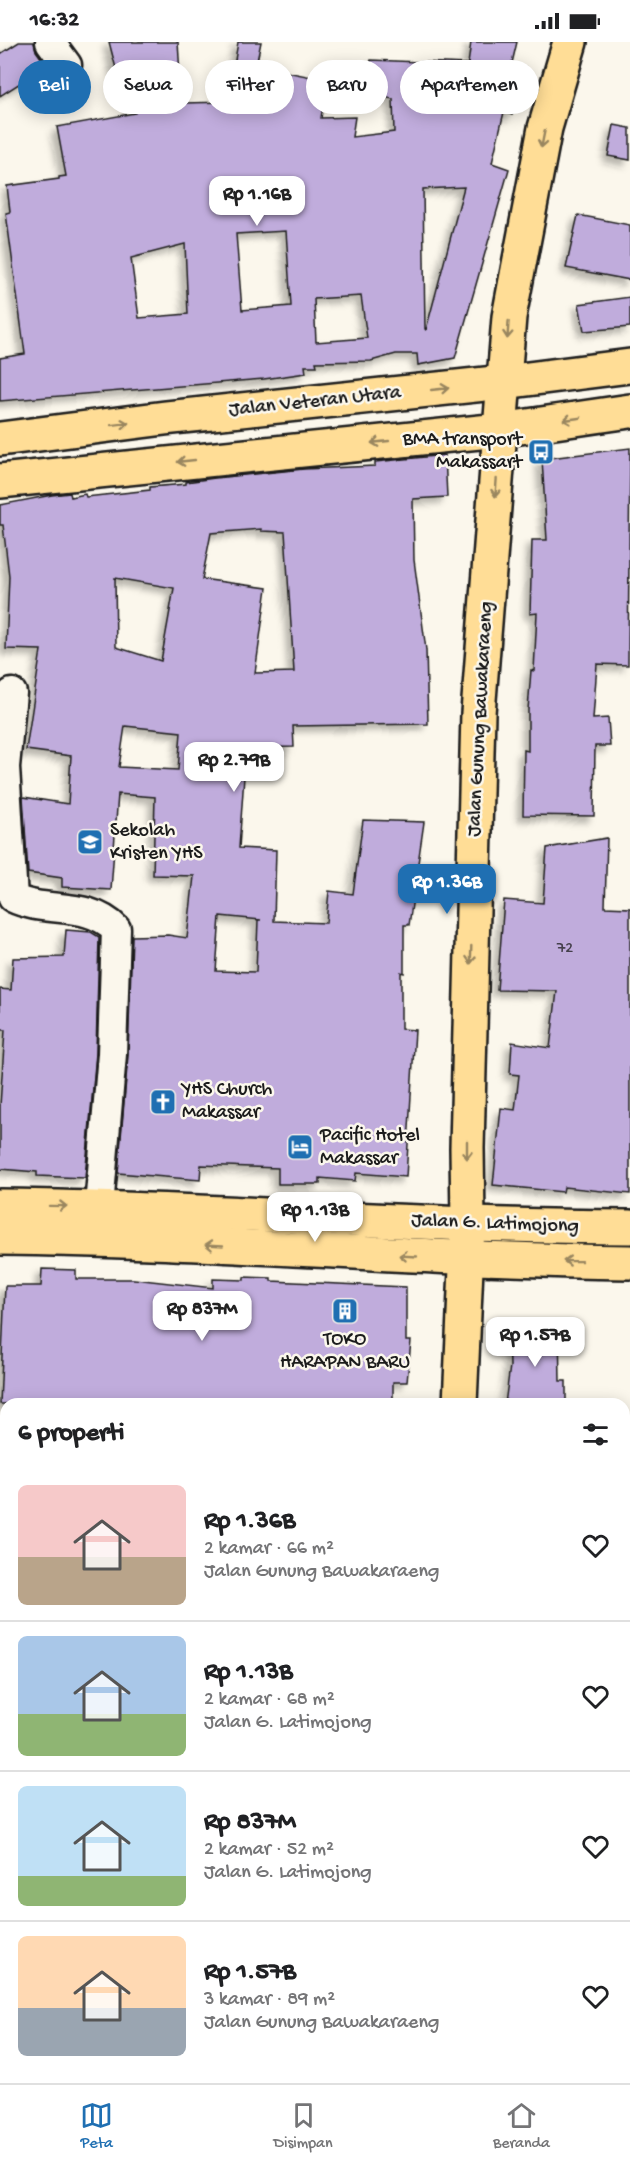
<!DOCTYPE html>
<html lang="id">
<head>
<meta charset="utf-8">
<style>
  :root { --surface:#fff; --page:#f2f2f2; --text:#202124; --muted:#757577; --line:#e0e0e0; --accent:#1f6fb2 }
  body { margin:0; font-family:"Gochi Hand",sans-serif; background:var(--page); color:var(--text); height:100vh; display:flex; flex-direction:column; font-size:22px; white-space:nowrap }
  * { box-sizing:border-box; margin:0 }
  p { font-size:20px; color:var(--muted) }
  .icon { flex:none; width:33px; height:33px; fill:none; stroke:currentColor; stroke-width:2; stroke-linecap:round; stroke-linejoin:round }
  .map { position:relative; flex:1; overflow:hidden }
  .panel { position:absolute; left:0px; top:1356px; width:630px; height:686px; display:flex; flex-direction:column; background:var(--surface); border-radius:18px 18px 0 0; box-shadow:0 3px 15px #0003 }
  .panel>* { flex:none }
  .top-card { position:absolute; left:18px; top:18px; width:594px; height:54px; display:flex; gap:12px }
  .price { position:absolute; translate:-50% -51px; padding:0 14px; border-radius:12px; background:#fff; color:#222; font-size:20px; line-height:39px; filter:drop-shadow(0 2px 3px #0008) }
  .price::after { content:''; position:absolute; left:50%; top:36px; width:18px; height:14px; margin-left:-9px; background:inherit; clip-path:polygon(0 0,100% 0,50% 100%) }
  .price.selected { background:var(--accent); color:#fff }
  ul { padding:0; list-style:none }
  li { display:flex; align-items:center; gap:18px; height:150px; padding:0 18px }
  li+li { border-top:2px solid var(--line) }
  li span { display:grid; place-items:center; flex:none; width:168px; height:120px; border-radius:9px; color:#555 }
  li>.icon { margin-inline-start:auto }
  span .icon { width:72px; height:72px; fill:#fffc; stroke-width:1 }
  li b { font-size:26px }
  h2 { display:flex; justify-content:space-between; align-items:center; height:72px; padding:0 18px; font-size:26px }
  .chip { padding:0 21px; border-radius:27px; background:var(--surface); box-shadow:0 3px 15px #0003; font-size:21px; line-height:54px }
  .chip.selected { background:var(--accent); color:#fff }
  .status { display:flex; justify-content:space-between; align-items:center; height:42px; padding:0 30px; background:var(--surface); direction:ltr }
  .status svg { height:16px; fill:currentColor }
  .tab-bar { display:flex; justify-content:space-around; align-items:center; height:84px; border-top:2px solid var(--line); background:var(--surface); font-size:16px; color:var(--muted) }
  .tab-bar a { display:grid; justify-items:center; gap:3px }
  .tab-bar .selected { color:var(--accent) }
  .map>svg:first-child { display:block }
  .built { fill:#e9e0e7 }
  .building { fill:#c0acdc; stroke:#1c1c1c; stroke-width:1.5; fill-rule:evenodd; filter:url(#shadow) }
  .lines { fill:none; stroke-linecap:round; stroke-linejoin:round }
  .minor-casing { stroke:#1c1c1c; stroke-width:33 }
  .major-casing { stroke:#1c1c1c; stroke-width:38 }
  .highway-casing { stroke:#1c1c1c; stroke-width:38 }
  .minor { stroke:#fbf7ec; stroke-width:28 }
  .major { stroke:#ffdd96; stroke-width:33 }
  .highway { stroke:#ffdd96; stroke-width:33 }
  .oneway { stroke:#99865f }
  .labels { text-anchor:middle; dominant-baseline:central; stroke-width:5; stroke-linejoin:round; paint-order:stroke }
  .number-label { font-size:16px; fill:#45404c }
  .street-label { font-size:20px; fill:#1c1c1c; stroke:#fbf7ec }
  .poi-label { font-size:20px; fill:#1c1c1c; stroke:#fbf7ec; text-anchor:start }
</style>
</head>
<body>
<div class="status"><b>16:32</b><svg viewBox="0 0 49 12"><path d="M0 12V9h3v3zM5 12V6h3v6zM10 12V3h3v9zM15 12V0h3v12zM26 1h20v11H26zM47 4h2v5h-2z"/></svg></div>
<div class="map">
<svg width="630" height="2041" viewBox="0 0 630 2041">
  <defs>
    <filter id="shadow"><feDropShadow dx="-5.5" dy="5.5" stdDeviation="3" flood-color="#0004"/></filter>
  </defs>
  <rect width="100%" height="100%" fill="#fbf7ec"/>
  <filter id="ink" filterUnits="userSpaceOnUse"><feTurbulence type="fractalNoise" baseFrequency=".0167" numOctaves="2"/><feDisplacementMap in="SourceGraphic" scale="12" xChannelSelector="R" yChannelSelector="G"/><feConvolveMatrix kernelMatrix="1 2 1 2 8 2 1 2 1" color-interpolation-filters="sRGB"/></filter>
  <g filter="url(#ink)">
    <path class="built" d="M0,1474L2,1492H6V1700L0,1699Z"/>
    <g class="building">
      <path d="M19,0H34L36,9L47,24L0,54V12Z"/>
      <path d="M109,0H178L180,32H186L183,61L228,60L238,0H261L256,24L327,38L321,76L355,75L352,95L394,90L393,57L364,51L371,18L468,22L471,0H517L512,21L526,25L512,73L504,70L492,121L509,127L455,316L418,323L417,312H396L371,319L316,320L317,324H305L306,331L264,337L0,359V316L25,312L6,171L10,170L7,144L59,137V135L66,134L57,85L135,71L126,32L118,34ZM464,145L426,288L425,287L423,147ZM286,189L291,264L242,268L236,192ZM185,202L188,272L139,276L131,216ZM361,254L367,296L316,300L314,257Z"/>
      <path d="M614,83L630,86V118L608,114Z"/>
      <path d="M578,173L630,183V238L566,226Z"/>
      <path d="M630,255V285L584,289L579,262Z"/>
      <path d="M630,406L628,623L597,622L593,677L608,676L610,704H595L594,774L523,773L524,708L528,709V668L531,628L534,629L537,571L530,572L532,498H547L542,417Z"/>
      <path d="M445,413L447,455L413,457L414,518L426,608L428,682L293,684L294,705L246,706L239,806L276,808L274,879L326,881L329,849L353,852L363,778L424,780L409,883H404V931L401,930V987L415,988L406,1135L356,1131L355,1139L320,1136V1142H278V1126L201,1123L200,1138L118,1131L128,1013L132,894L168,893L187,896L194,834L153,833L155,755L118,752L111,848L62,845V836L28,831L23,755L68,762L71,714L26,708L41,608L6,607L9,534L3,483H0V463L52,453L70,451L71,455L85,452L86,455L150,448V445L186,442V440L215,436L304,427L375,424V420ZM261,487V489L285,490L294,630L255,631L267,546L202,537L211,491ZM115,536L174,546L161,619L116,605ZM125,684L181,690L178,728L119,725ZM220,874L261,878H258L256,930L216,929Z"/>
      <path d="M607,796L605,865L630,866V1152L564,1145L563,1150L493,1143L501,1066L515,1068L519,1033L510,1032L512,1000L550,1006L557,949L497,948L504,858L543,861L547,806Z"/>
      <path d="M66,888L91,890L99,895L96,1011L85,1136L37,1134V1130L0,1127V1064L5,988H0V947L11,948L13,916L64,915Z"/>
      <path d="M42,1227L76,1228V1237H134L213,1246V1237L244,1238V1235L271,1236V1239L406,1245V1299H411L407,1340H393V1361L0,1362L5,1244H41Z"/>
      <path d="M559,1287L560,1339H566V1362H505L510,1324L509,1289Z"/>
    </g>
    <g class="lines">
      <defs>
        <g id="minor">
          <path d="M50,0L67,23"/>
          <path d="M12,651L5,725L13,856C46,872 88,858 116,887L112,1012L99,1165"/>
          <path d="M624,1459H630"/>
          <path d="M624,2023H630"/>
          <path d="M110,2041L206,2036"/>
        </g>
        <g id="major">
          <path d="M504,340L630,324"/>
          <path d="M0,1164C210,1166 420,1185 630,1185"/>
          <path d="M0,1196C210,1198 420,1218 630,1220"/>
          <path d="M460,1362L468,1181L467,1106L478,671L500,388L630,369"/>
          <path d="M418,2041L419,2036"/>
          <path d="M452,2041L453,2036"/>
        </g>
        <g id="highway">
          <path d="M0,397L165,376L504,340"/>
          <path d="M0,439L500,388L509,275L545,86L570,0"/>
        </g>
      </defs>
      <use href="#minor" class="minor-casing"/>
      <use href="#major" class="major-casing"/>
      <use href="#highway" class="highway-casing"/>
      <use href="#minor" class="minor"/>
      <use href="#major" class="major"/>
      <use href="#highway" class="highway"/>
    </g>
    <defs><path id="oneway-shaft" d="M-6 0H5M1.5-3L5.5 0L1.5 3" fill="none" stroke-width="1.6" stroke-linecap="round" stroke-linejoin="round" transform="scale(1.5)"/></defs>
    <g class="oneway">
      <use href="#oneway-shaft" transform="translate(543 97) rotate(101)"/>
      <use href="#oneway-shaft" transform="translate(508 288) rotate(94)"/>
      <use href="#oneway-shaft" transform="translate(440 347) rotate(-6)"/>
      <use href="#oneway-shaft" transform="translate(572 377) rotate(172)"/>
      <use href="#oneway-shaft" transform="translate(120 382) rotate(-7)"/>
      <use href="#oneway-shaft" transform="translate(380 400) rotate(174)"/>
      <use href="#oneway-shaft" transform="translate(186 419) rotate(174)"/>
      <use href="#oneway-shaft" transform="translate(496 446) rotate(94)"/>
      <use href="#oneway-shaft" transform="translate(471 913) rotate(92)"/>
      <use href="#oneway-shaft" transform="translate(467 1108) rotate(90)"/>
      <use href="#oneway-shaft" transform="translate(58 1164) rotate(1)"/>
      <use href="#oneway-shaft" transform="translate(214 1203) rotate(-177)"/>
      <use href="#oneway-shaft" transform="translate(408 1214) rotate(-177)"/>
      <use href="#oneway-shaft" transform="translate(572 1219) rotate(-179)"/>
    </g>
  </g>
  <defs>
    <symbol id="bus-square" viewBox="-11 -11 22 22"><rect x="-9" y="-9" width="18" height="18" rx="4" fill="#1f6fb2" stroke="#fbf7ec"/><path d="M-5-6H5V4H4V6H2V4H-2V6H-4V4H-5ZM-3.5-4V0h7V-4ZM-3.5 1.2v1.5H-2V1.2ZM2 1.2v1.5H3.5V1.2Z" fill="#fff"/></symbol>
    <symbol id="school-square" viewBox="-11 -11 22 22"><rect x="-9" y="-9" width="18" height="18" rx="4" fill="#1f6fb2" stroke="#fbf7ec"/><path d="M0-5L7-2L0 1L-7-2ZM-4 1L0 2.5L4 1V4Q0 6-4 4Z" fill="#fff"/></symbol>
    <symbol id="church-square" viewBox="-11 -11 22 22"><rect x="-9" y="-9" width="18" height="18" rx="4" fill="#1f6fb2" stroke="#fbf7ec"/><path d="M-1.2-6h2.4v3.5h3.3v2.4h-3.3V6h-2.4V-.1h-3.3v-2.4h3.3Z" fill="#fff"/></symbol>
    <symbol id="hotel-square" viewBox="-11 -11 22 22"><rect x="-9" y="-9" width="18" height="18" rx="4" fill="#1f6fb2" stroke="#fbf7ec"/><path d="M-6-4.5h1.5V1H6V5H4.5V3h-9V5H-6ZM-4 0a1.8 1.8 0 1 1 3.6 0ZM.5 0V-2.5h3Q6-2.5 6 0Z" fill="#fff"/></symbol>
    <symbol id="building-square" viewBox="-11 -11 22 22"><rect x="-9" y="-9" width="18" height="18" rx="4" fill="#1f6fb2" stroke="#fbf7ec"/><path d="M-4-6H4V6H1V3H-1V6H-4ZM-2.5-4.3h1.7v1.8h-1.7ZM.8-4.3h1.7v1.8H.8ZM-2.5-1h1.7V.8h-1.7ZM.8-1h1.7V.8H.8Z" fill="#fff"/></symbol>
  </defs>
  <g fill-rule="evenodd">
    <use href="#bus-square" x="526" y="395" width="30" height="30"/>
    <use href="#school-square" x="75" y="785" width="30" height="30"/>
    <use href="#church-square" x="148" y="1045" width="30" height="30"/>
    <use href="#hotel-square" x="285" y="1090" width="30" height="30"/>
    <use href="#building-square" x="330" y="1254" width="30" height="30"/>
  </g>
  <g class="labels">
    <g class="number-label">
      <text x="565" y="907">72</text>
    </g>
    <g class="street-label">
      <text transform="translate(315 360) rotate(-6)">Jalan Veteran Utara</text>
      <text transform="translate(481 677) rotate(-87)">Jalan Gunung Bawakaraeng</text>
      <text transform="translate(495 1182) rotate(2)">Jalan G. Latimojong</text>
    </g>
    <g class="poi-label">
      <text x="522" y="398" text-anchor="end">BMA transport<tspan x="522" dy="23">Makassart</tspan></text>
      <text x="110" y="789">Sekolah<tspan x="110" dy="23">Kristen YHS</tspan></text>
      <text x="182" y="1048">YHS Church<tspan x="182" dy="23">Makassar</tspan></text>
      <text x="320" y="1094">Pacific Hotel<tspan x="320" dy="23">Makassar</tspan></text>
      <text x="345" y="1298" text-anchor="middle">TOKO<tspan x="345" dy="23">HARAPAN BARU</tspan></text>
    </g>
  </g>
</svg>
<b class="price" style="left:257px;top:185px">Rp 1.16B</b>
<b class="price" style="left:234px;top:751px">Rp 2.79B</b>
<b class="price selected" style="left:447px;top:873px">Rp 1.36B</b>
<b class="price" style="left:315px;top:1201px">Rp 1.13B</b>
<b class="price" style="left:202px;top:1300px">Rp 837M</b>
<b class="price" style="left:535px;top:1326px">Rp 1.57B</b>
<div class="top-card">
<a class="chip selected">Beli</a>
<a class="chip">Sewa</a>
<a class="chip">Filter</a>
<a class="chip">Baru</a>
<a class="chip">Apartemen</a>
</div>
<section class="panel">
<h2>6 properti<svg class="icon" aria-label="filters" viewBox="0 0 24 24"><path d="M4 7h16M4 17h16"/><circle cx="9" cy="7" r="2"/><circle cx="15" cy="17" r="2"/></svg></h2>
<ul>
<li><span style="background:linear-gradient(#f6c9c9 60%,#b9a48a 0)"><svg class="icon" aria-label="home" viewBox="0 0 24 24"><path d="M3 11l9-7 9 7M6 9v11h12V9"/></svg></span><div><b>Rp 1.36B</b><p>2 kamar · 66 m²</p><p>Jalan Gunung Bawakaraeng</p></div><svg class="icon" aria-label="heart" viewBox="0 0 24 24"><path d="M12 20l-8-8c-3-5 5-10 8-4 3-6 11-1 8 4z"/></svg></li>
<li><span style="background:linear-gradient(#a9c7e8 65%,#8fb573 0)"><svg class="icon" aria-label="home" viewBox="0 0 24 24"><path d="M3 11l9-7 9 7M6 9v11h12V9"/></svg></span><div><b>Rp 1.13B</b><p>2 kamar · 68 m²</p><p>Jalan G. Latimojong</p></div><svg class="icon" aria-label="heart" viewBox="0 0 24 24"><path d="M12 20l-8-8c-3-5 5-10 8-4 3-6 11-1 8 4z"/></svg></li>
<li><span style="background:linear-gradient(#bfe0f5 75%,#8fb573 0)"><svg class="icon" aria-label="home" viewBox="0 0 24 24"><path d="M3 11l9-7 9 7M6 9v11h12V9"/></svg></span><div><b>Rp 837M</b><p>2 kamar · 52 m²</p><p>Jalan G. Latimojong</p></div><svg class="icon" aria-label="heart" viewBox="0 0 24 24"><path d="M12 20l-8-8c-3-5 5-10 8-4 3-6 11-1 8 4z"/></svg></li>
<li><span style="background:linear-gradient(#ffd9b3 60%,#9aa5b1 0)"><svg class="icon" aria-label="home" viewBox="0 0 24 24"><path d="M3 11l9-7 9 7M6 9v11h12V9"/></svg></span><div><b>Rp 1.57B</b><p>3 kamar · 89 m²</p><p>Jalan Gunung Bawakaraeng</p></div><svg class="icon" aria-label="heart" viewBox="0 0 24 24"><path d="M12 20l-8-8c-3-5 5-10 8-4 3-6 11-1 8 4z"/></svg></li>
</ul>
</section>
</div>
<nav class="tab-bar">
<a class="selected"><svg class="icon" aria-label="map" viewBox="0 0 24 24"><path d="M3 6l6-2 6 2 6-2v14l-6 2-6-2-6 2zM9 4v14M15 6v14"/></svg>Peta</a>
<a><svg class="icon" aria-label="saved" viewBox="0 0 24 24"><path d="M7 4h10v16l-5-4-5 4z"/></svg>Disimpan</a>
<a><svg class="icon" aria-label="home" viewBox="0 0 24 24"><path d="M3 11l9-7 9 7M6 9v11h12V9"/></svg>Beranda</a>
</nav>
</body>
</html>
